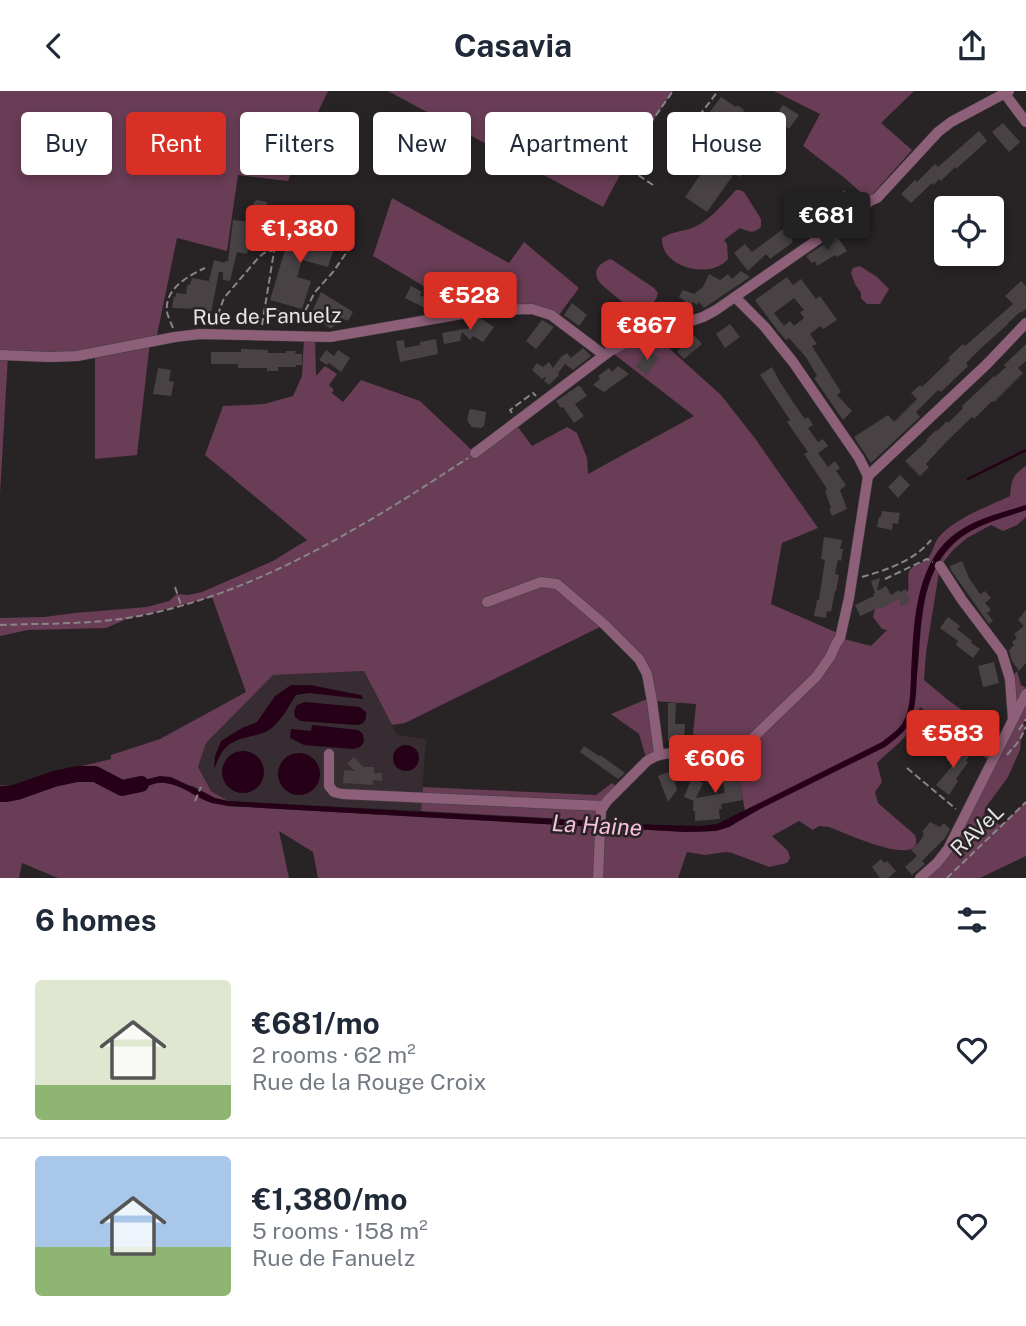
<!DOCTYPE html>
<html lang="en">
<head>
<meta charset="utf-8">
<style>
  :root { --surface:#fff; --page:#f6f6f7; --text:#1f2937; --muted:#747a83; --line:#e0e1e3; --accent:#d93025 }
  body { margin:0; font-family:"Public Sans",sans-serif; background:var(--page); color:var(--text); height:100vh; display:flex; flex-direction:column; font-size:26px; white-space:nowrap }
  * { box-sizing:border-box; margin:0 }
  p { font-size:23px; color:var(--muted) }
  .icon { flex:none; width:38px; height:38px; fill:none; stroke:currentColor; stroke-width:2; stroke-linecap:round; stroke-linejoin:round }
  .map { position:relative; height:787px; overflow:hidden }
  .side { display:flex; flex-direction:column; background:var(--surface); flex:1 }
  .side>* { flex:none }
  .banner { position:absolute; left:21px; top:21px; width:985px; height:63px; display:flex; gap:14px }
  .controls { position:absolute; left:934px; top:105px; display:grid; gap:14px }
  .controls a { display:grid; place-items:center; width:70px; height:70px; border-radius:7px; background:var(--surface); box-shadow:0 4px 10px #0003; font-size:35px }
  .price { position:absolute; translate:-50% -60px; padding:0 16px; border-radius:7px; background:var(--accent); color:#fff; font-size:23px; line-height:46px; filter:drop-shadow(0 2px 4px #0008) }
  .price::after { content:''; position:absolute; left:50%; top:42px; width:21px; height:16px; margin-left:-10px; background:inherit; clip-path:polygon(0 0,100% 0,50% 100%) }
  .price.current { background:#222; color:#fff }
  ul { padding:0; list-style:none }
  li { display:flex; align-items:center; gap:21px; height:175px; padding:0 35px }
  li+li { border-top:2px solid var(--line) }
  li span { display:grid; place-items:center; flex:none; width:196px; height:140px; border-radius:7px; color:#555 }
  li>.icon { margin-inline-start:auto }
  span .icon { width:84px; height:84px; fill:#fffc; stroke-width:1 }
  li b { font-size:30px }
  h2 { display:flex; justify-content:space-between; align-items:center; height:84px; padding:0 35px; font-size:30px }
  .pill { padding:0 24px; border-radius:7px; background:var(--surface); box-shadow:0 4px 10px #0003; font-size:24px; line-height:63px }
  .pill.current { background:var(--accent); color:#fff }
  header { display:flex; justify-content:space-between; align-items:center; height:91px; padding:0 35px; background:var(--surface); font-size:32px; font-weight:700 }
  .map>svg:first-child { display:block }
  .built { fill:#372c31 }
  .green { fill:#683d55; fill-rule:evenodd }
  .water { fill:#250017 }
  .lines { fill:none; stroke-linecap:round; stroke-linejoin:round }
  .stream { stroke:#250017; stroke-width:2.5 }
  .river { stroke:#250017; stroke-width:16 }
  .building { fill:#484245; fill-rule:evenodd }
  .minor-casing { stroke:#433e40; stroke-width:11 }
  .path { stroke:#898586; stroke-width:2; stroke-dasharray:7 3.5; stroke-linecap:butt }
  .minor { stroke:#8d5f78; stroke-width:10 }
  .labels { text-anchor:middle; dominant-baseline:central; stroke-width:5; stroke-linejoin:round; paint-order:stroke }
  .street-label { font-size:21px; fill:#e7e4e5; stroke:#282325 }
  .water-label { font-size:23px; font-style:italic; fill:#f9c0dd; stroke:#282325 }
</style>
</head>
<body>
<header><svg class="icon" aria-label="back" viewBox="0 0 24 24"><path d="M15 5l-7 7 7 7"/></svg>Casavia<svg class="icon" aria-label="share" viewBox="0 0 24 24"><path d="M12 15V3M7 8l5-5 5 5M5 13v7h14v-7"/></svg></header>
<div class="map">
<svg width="1026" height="787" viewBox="0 0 1026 787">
  <rect width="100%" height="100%" fill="#282325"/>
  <path class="built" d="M364,580L397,644L426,648L421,720L228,710L211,700L198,676L206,651L273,584Z"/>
  <g class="green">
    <path d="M0,0H328L298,63L288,90L238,84L227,160L177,147L156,249L150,251L137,364L95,368V262L8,265L0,403Z"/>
    <path d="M388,0H673C646,39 625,73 603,116Z"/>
    <path d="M774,0H914L881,32L912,59L870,106V110L846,88L803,55L820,23Z"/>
    <path d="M736,99H740L744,101L761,128V136C753,143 749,141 740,137L724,149L727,153L728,168C711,189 660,177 662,147C672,141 678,141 689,138C708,132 722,114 736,99Z"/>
    <path d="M392,107L509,172L524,151L579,197L556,228L543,220L469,222L373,165Z"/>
    <path d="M611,168L654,197L658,202C656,214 644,221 632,217C626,215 607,198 601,193C591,181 598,172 611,168Z"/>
    <path d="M860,175L877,186L889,198L880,213H867L861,207V202L855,193L851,182L853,177Z"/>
    <path d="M652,242L721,304L754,346L818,437L782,452L771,513L840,543V547L871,555L887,539L882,538L873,526L875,518L908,500C910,493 906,485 910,479C914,472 924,472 928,467C933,461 934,453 938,447C953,428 989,415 1010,405C1011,390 1013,383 1026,375V414C1006,421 983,426 964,437C915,464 917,525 912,574L918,576C923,523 920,467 975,438C991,429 1009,425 1026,419V426L1017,434L1003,440L991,434L967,447L954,458L940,475L926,562L924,589L948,609L1003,649L1013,630L1010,588L1017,580L1021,594L1026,597V628L1023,633L1026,636L1021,646L1020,659L1008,686L986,716L984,722L1001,735L1026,711V765L980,787H920L937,772L992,672L920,616C911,646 899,651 877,672L882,691L875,701L878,712L915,744C927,781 841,740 829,736L819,735L813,739L799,730L772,745L788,760L790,767L787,772L769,776L732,762L726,761L705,764L687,761L678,787H318L313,761L279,740L289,787H58L22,772L19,787H0V694C19,698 43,686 61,680C78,676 95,672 111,668V664L160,648L246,601L212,506L148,523L129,527L106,537L28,539L0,545V527L44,526L75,522L147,516L169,510L177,503L188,504L202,501L273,470L307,449L205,364L223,315L264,313L293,305L302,285L304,246H315L316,285L325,275L337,283L329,294L334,299L332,302L343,311L361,289L420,310L475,362L515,332L532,355L567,336L577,342L587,367L588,383L694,325L610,260ZM602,535L638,573L642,583L647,608L611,623L639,643L647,670L659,663L653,610L696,613L693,643L696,644L694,664H735L745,720L755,714C731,741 720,740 686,741L228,715L204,708L190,700L171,693L160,691L139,698L123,694L144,688L193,695L215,707L228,710L211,700L198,676L206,652L273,584L364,580L392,634L405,632Z"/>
    <path d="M612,692L619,697L600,730L421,720L423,696L596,704Z"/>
  </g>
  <g class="water">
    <path d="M1026,414V419C1003,427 976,433 957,449C918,482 921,540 917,586C916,602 916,620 908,634C903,643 893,650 885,656L760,718L729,736L716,740L686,741L228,715C223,714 217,713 212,712C195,707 184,694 165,692C150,690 137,703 122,700L123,694L160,685L171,686L215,707L228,710L659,734L701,735L717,733L882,651C889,645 897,640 902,633C911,619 910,601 911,586C914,534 913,470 961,439C980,426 1005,421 1026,414Z"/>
    <path d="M291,594H310L361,604L363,608L309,602L296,604C288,616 281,631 269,639C263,643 255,644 248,646C226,651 222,659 214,678L215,665L221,650L242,637L257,631L275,605Z"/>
    <path d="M305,611L360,616L366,621C367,629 364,634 356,634L300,630L295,626L294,620L297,614Z"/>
    <path d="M312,634L358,639L363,643L364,651L360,656L353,658L304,654L290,647L291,638L311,640Z"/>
    <circle cx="406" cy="667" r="13"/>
    <circle cx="243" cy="681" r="21"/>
    <circle cx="299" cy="683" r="21"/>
  </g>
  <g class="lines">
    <path class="stream" d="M968,388L1026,359"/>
    <path class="river" d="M0,703H7L17,701L54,688L77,683H95L122,697L141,693"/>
  </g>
  <g class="building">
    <path d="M721,6L736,16L737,14L744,19L743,21L773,43L750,78L747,76L740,86L734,83L707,121L685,106L712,67L688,50Z"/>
    <path d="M783,14L799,24L789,38L777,29L782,22L779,20Z"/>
    <path d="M1003,32L1020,51L1009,61L992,41Z"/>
    <path d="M979,40L987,50L956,78L955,76L941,90L939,88L934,94L932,92L911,112L901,103L915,89L917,91L935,73L938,76Z"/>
    <path d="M844,99L851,110L820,131L818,129L791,149L793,151L770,168L766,163L748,180L734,162L745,153L752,161L810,118L809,115L818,109L822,115Z"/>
    <path d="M256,109L267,111L265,122H270L268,133L273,134L270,155L250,151L247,163L237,161L230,190L223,189V181H219L211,222L201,221V218L172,217L174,205L176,206V202L186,203L187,196L188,193L190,194L192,187L209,190L214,169L225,172V170H228L233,129L251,131L254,110L256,111Z"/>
    <path d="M292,135L337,148L328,176L302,169L297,186L311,190L302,218L270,209Z"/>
    <path d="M837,145L847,160L837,166L835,164L817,175L815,170L812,172L806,165Z"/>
    <path d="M741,180L750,186L704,217L699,211L697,214L693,211L688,216L683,213L685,210L679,206L683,199L694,203L703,196L709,183L720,189L728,183L732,188Z"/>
    <path d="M787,186L793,194L801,188L816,208L820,205L837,229L823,238L820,235L810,243L817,253L812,255L841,301L837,304L852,320L843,329L814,287L817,285L806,266L789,247L786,249L778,240L755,209ZM794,207L804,219L800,221L804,227L794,235L790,230L784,235L774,222Z"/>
    <path d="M1021,190L1026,195V218L1021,222L1020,221L1008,232V233L979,259L966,272L968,275L941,301L938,299L916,321L920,326L871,372L854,346L888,324L894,331L917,308L911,302L920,294L922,296L950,269L948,267L963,253L965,255L1013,213L1005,205Z"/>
    <path d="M411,195L422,201L420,204L429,209L425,217L405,207Z"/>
    <path d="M321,201L353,221L348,230L341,227L331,238L311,223Z"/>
    <path d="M661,210L664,214L666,213L670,221L651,232L649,229L643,238L641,236L637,240L630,234L637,227L642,226L655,218L652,215Z"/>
    <path d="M572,212L587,224L579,235L564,224Z"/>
    <path d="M480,227L494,236L483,251L473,245L470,249L462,241L460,250L444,253L442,242L470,237L476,228Z"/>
    <path d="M542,229L554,236L536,258L526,250Z"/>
    <path d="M730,233L740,246L725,257L716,243Z"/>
    <path d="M694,244L702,253L684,268L677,261Z"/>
    <path d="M436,248L438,263L400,271L396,250L404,249L405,257L420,254V251Z"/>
    <path d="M1026,253V270L1018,277L1023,282L994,311L992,310L974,328L972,326L947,350L926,373L929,376L920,385L905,370L927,350L926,349L936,339L937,340L947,330L948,332L963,317L962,315L994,285L995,286L1006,276L1004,274Z"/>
    <path d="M583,257L591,265L573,279L565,273L558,282L559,284L549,294L544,290L546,287L545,286L542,288L532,279L537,272L543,276L549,271L553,277L561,266L567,262L571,267Z"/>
    <path d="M241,258L268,259V262H286V260H296L295,263H302V274H296V276H278V280H267V277H238V273H211V261H241Z"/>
    <path d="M326,259L334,265L338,259L350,267L341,281L329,272L327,274L319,269Z"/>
    <path d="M649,259L659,267L647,284L635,275Z"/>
    <path d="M618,275L629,283L604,301L593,294L600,288L598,285L609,277L612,281Z"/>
    <path d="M772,276L780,291L795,314L805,328L808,326L813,334L808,337L818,351L823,348L828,355L818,362L828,376L835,370L840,377L836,380L846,394L840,399L847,418L832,425L829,418L831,417L825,400L827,398L804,363L808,361L787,331L790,329L760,284Z"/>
    <path d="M158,277L171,279L169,290L174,291L171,305L153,303Z"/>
    <path d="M578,295H580L587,305L575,313L584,325L574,332L563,316L561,317L556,310Z"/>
    <path d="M471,318L486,321L484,336L482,335V337L471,336V334L469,333V331L467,330L469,320Z"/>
    <path d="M900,384L910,394L898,407L888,396Z"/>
    <path d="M882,420L900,422L898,433L893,432L892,439L877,436L879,426H881Z"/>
    <path d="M824,446L842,449L840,458H843L841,470L838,469L835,483L839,484L836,500H835L831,521L827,520L826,527L814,525L817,509H819L825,469L821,468Z"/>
    <path d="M962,470L969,487L980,503L985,500L991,507L985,512L991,519L987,522L993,530L989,533L951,479L950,475Z"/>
    <path d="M880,487L877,500L886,495L891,504L899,499L900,501L906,498L910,511L900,515V507L881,518L880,516L860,525L855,514L874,505L873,503L875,502L871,490Z"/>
    <path d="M1026,519V572L1019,580L1012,570L1009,559L1014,554L1012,551L1017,547L1014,543L1024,535L1018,529Z"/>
    <path d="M948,526L960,535L957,538L972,550L971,552L980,558L973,567L956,554L958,550L940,537Z"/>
    <path d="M994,571L999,592L983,596L978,575Z"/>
    <path d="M668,612H676L675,633H685L684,650H668Z"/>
    <path d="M584,655L599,665L600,664L625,682L618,688L580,661Z"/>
    <path d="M955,655L969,665L966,670L968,671L956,688L958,690L949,704L936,694L953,674L946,669Z"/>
    <path d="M354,666L363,676H374V682H382V690L373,689V694L343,692L344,679L355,680L347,672Z"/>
    <path d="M736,672L743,709L721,713L722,718H719L720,728L695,730V720H693V713L694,710L684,706L692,687L703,692L696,707L725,702L720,675Z"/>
    <path d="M668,681L674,688L677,699L668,711L658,685Z"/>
    <path d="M930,731L940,736L944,732L950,738L945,747L922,770L925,773L912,784L905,776L917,765L911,759L921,749L924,742L922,741Z"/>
    <path d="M881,768L884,772L887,770L896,780L888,787H880L872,776Z"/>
  </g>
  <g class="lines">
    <defs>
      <g id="minor">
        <path d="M1005,3L1026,31"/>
        <path d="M735,206L764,235L793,271L859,367L868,385"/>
        <path d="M0,264L50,266L77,265L175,246L200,243L330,246L485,219L532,218L551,224L604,264"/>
        <path d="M475,362L610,260L627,251L703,226L716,219L830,140L870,110L877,107L938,41L951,31L1009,0"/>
        <path d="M868,385L987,273L1026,232"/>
        <path d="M940,475L962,509L1002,562L1010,588L1013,629"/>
        <path d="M487,511L541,491L557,493L605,534L639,568L647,583L652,610L659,663"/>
        <path d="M329,663V695L334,701L342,703L603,715"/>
        <path d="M598,787L601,719L607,710L647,670C677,650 706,677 735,664L816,586L830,566L836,553L840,547L849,507L868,385"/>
        <path d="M920,787L937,772L948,758L1026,603"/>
      </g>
    </defs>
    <use href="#minor" class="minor-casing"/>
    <g class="path">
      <path d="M699,25L718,0"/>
      <path d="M653,94L614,68C612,60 613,54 617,47L647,37L673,0"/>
      <path d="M267,216L293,225L301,224L304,222L315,201L333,181L353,152"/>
      <path d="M214,234L224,207L259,166L264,162L274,159"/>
      <path d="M262,234L281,118"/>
      <path d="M173,237C171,232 168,226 167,221C164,198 188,185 205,177"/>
      <path d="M512,322L510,319L533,302L536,305"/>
      <path d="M862,486C886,479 914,470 931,449"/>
      <path d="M885,488L927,468L933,471"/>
      <path d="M175,496L181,514"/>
      <path d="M0,534C49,532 100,534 149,523C264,498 371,431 468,367"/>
      <path d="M1019,639L1026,628"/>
      <path d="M1007,664L1019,650L1026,636"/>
      <path d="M907,677L956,718"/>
      <path d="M195,710L201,696"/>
      <path d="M947,787L1026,711"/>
    </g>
    <use href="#minor" class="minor"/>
  </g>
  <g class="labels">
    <g class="street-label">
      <text transform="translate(267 225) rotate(-1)">Rue de Fanuelz</text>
      <text transform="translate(977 739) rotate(-44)">RAVeL</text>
    </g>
    <g class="water-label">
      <text transform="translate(597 734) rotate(3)">La Haine</text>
    </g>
  </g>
</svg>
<div class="controls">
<a><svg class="icon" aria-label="locate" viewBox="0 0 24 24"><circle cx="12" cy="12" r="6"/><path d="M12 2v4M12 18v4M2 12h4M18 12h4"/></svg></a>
</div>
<b class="price current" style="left:827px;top:161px">€681</b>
<b class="price" style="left:300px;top:174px">€1,380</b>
<b class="price" style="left:470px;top:241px">€528</b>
<b class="price" style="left:647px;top:271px">€867</b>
<b class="price" style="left:953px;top:679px">€583</b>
<b class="price" style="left:715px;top:704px">€606</b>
<div class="banner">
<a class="pill">Buy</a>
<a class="pill current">Rent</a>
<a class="pill">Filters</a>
<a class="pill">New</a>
<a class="pill">Apartment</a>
<a class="pill">House</a>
</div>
</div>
<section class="side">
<h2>6 homes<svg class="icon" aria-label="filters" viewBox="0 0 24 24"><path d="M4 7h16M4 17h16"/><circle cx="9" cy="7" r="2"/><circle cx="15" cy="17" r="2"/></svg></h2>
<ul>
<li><span style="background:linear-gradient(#dfe7d0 75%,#8fb573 0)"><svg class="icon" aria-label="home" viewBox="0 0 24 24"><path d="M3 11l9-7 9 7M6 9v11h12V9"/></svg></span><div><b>€681/mo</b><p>2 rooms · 62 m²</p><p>Rue de la Rouge Croix</p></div><svg class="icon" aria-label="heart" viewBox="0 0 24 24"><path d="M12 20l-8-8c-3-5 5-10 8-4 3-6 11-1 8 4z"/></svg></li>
<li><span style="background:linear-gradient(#a9c7e8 65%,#8fb573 0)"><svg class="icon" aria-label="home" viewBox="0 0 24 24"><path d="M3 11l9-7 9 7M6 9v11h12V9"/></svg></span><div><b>€1,380/mo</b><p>5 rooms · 158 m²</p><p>Rue de Fanuelz</p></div><svg class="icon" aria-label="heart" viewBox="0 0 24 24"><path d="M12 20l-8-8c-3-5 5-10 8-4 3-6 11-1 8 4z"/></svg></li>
</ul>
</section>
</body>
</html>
